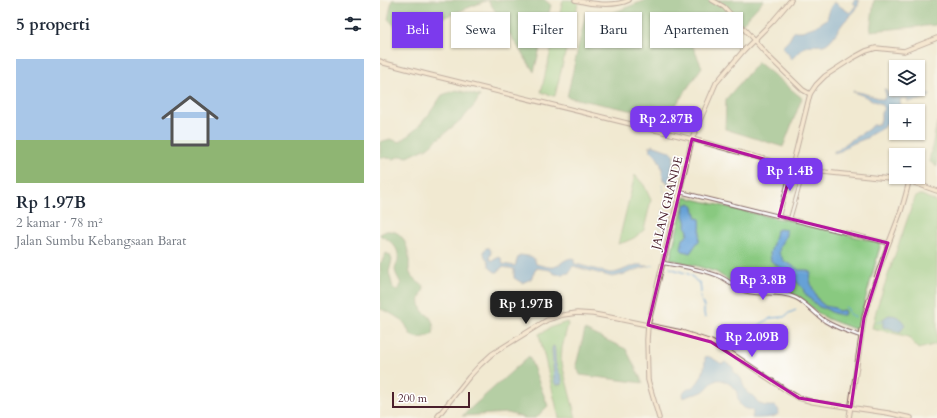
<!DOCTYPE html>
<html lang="id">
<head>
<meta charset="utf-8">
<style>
  :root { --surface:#fff; --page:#f2f2f3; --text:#1f2937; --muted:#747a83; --accent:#7c3aed }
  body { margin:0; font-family:Cardo,serif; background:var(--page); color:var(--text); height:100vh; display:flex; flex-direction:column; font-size:15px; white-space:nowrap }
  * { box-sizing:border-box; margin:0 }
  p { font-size:13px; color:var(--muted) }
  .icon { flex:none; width:22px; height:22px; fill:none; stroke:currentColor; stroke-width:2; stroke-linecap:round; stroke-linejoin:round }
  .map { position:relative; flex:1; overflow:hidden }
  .sheet { display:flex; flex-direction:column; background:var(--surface); width:380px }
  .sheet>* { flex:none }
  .banner { position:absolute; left:12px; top:12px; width:380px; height:36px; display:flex; gap:8px }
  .tools { position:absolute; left:509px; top:60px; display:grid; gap:8px }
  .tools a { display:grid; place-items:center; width:36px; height:36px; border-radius:0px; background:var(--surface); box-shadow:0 1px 3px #0004; font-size:20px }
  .scale { position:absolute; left:12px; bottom:10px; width:78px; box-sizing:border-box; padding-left:4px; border:2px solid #4a1f2b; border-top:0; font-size:11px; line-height:14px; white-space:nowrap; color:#4a1f2b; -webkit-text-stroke:3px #fff; paint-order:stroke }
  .price { position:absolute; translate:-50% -34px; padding:0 9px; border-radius:8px; background:var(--accent); color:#fff; font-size:13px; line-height:26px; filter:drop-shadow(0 1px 2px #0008) }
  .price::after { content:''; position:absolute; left:50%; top:24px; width:12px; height:9px; margin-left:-6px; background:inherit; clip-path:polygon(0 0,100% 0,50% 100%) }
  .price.selected { background:#222; color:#fff }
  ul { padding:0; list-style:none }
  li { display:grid; align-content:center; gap:8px; height:212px; padding:0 16px }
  li span { display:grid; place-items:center; height:124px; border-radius:0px; color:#555 }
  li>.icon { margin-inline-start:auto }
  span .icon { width:72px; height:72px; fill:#fffc; stroke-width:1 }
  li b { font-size:17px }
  h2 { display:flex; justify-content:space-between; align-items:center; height:48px; padding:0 16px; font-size:17px }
  .chip { padding:0 14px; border-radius:0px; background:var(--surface); box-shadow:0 1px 3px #0004; font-size:14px; line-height:36px }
  .chip.selected { background:var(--accent); color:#fff }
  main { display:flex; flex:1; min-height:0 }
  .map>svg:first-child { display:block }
  .green { fill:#89c980; stroke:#6a7456 }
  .forest { fill:#6ead6e; stroke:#5c664c }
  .water { fill:#66a1d6; stroke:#586080 }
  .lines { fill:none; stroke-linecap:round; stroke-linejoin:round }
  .stream { stroke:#66a1d6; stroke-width:1 }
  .street-casing { stroke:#846665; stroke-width:4.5 }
  .secondary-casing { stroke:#846665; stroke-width:5.5 }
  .street { stroke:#fff; stroke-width:2.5 }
  .secondary { stroke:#fbe5cf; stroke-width:3.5 }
  .marked { fill:none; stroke:#b5179e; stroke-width:3; stroke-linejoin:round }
  .labels { text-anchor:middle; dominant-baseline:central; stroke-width:3; stroke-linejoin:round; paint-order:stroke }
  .street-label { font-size:12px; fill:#4a1f2b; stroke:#fff }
</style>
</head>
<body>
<main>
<section class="sheet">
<h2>5 properti<svg class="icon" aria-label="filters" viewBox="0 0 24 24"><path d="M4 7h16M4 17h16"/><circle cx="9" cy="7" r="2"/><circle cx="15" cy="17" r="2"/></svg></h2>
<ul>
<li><span style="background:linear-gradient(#a9c7e8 65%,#8fb573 0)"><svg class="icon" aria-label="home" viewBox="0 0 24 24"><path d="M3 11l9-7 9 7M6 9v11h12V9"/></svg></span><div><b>Rp 1.97B</b><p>2 kamar · 78 m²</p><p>Jalan Sumbu Kebangsaan Barat</p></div></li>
</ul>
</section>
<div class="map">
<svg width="557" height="418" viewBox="0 0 557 418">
  <rect width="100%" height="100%" fill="#fff"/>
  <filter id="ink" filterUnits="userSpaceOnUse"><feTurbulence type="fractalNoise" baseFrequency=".025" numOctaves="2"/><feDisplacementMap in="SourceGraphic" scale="8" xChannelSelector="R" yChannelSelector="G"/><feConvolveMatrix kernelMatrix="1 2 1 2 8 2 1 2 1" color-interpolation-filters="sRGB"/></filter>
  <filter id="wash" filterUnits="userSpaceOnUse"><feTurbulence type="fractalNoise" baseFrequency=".012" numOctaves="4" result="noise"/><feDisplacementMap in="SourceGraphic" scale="16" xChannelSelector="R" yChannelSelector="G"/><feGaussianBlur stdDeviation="0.9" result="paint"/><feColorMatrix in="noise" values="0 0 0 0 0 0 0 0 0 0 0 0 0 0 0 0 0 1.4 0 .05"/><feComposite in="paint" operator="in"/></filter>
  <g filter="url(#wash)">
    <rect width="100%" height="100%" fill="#f1e9d1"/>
    <g class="green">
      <path d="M183,0H199L193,22L192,23L191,28V29L175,96H173L161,92Z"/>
      <path d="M255,175L264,185L271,200L264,230L254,238L245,242L238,244Z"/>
      <path d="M539,195H542L557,202V344L538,349L529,337L492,328L497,307L535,197Z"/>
      <path d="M305,197L386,216L412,221L501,243L477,330L448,319L438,313L421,298L411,293L401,291L365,288L348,280L336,272L320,267L290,259Z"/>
      <path d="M187,322L188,324L182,348L181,361L182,362L183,368L196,418H179L159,334L172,327Z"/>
    </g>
    <g class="forest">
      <path d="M12,0H108L22,34L8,19Z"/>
      <path d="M108,0H165L171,5L154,72Z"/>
      <path d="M266,0H384L347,40L306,31L322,67L287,118L187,97L206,12L224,16Z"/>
      <path d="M494,0H557V25L490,31Z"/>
      <path d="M378,62L422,98L403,147L345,129L346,99Z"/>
      <path d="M76,90L100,96L94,106L82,119L47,148L28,157L20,156L14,159L0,157V142L10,139L20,142L37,128L49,114L62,95Z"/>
      <path d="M557,122V167L549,161Z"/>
      <path d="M6,231C22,229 27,244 29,256C30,262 28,267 30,273C32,278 39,283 44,286C44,294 38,296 40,304C41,306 41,308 42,310C42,311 46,314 47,314C53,320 55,326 53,334C47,337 37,340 31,335C28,332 27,327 25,324C18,317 9,312 0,309V263L2,261L6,253L10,255L12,260L9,272L13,288L15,290L19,289L21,284C19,279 15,274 15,269C15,265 18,263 18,260C20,248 10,240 1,236L0,234Z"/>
      <path d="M205,330L246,349L263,383L200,375L196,365Z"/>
      <path d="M149,356L168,406L156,418H145L128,413L82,416Z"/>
    </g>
    <g class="water">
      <path d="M474,0H480C479,0 478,6 478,6C475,13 468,17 464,22C458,29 454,39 446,44C440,47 434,44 428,46C422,47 416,55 411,60L409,55L402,47L409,40L413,33L415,31H422L436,26L447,19L450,8L454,2L470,13L476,5L473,3Z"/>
      <path d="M504,89H506L508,94L511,97L545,95L550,94V96L540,100L528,102L527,98L520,99L521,108L516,111L508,123L504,127L490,135L487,138L469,145L461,151L454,153V151L458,150L468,142L487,130L493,125L499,124L501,120V113L504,108L501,104L491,100L484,96L473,92V91L483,93L501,99H504L506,95Z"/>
      <path d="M272,145L289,151L293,153L294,157L290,177V179L289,180V184H287L286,180H283C283,168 280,158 270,150V149L269,146L271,147Z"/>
      <path d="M310,203C315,205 315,213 317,218L320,219C321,225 320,235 319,241L317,243L310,253L303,251L301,249L303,239L306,237L308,232L306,226C307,221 305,219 304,214C303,212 304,208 305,205Z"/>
      <path d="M399,229L406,230V235L400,246L399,253L404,261L410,264L419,270H426L431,272L430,280L433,290L439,301L445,306L455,308L458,311L464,310L465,313L464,315H461L453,313L446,309L439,307L429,298L424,292L423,288L407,273L391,261L390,253L393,244L396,231Z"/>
      <path d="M106,248H109C112,250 111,255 109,258L112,261L119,257L121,258L123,264L135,266L138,257L141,255C149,257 154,254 156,264C161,265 169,268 174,267C181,265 183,259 192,258L194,259V263L196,264L230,273C240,273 247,267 256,265C260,264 265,266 269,266C265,268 260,268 256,270C248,273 240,276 232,277L196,267L194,266L192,267L189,273C182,274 175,277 170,270L156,268L151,279L142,283L134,278V269L122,267L118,272H115L110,268L109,266C109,261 108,261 105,257C104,254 103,250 106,248Z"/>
      <path d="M509,315C517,315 521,318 525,325L521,331C514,333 512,326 504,328L503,327V319L507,316Z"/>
      <path d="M173,346H174C176,353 174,361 177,368C179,374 183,377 182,384L176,385L174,381L172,349Z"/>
      <path d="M327,356L332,358L342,364L345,362L353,367L354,372C365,379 360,381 366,390C367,394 370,394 373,396C377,399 373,397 377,401C382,407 389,406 395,406C398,408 400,411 398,414C395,418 379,418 372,418L373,413L372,410C368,409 363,409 361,406C357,401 358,395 356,390C353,386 343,378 337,380C331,382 328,389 322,392C316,395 310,394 305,398L304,397L303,398L302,395C307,387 309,390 315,385C323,378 325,367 325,357Z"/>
    </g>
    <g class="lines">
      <g class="stream">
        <path d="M282,185L284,192"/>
        <path d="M279,230L284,209"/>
        <path d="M277,242V241"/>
        <path d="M269,266L274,265"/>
        <path d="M290,268L311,275L316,281L320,283L321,291L320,297L324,307V313L325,318"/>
        <path d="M465,307L468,309L469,314L475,317"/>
        <path d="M495,322H503"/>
        <path d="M367,340L375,328L384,322L391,318L404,317L409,313L416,310"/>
      </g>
    </g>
  </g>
  <g filter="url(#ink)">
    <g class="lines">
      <defs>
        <g id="street">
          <path d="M300,192L508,243"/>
          <path d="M399,216L412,167"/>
          <path d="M410,219L424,170"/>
          <path d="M283,263C301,266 321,269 339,276C348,280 356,288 365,291C382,296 400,290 416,298C426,303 435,314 445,321C456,328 469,332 481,336"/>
        </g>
        <g id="secondary">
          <path d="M195,0C210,4 235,7 249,0"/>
          <path d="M332,0L344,7L355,19L390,58L423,90L430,94"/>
          <path d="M0,61L4,63L46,74L312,139L412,167L424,170L529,181L557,191"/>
          <path d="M412,167L430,94L436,85L445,76L473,58L486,51L496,48L524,51L557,38"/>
          <path d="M58,416L89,377L100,365L112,354L167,320L183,315L197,313L213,314L229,317L301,332L331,342L345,349L407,391L419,398L433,402L508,413L531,418"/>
          <path d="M279,418L268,380L267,340L268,325L312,139L336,83L364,50L393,21L411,0"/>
          <path d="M469,418L484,318C493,281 508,246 521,211C524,201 527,191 529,181"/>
        </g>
      </defs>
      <use href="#street" class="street-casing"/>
      <use href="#secondary" class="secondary-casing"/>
      <use href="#street" class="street"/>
      <use href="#secondary" class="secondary"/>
    </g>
  </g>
  <path d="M0 0H557V418H0ZM312,139L412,167L399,216L508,243L484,318L471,407L419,398L331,342L268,325Z" fill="#f1e9d1" fill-opacity=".55" fill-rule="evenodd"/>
  <path class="marked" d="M312,139L412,167L399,216L508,243L484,318L471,407L419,398L331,342L268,325Z"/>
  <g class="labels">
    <g class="street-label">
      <text transform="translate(287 203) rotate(-76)">JALAN GRANDE</text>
    </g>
  </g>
</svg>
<div class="tools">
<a><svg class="icon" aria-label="layers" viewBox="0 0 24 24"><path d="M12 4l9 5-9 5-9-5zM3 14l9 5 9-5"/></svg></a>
<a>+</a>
<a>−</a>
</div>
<div class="scale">200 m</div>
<b class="price" style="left:286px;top:140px">Rp 2.87B</b>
<b class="price" style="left:410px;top:192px">Rp 1.4B</b>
<b class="price" style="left:383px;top:301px">Rp 3.8B</b>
<b class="price selected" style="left:146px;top:325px">Rp 1.97B</b>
<b class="price" style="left:372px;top:358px">Rp 2.09B</b>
<div class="banner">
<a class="chip selected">Beli</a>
<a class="chip">Sewa</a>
<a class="chip">Filter</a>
<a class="chip">Baru</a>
<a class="chip">Apartemen</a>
</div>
</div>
</main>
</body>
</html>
